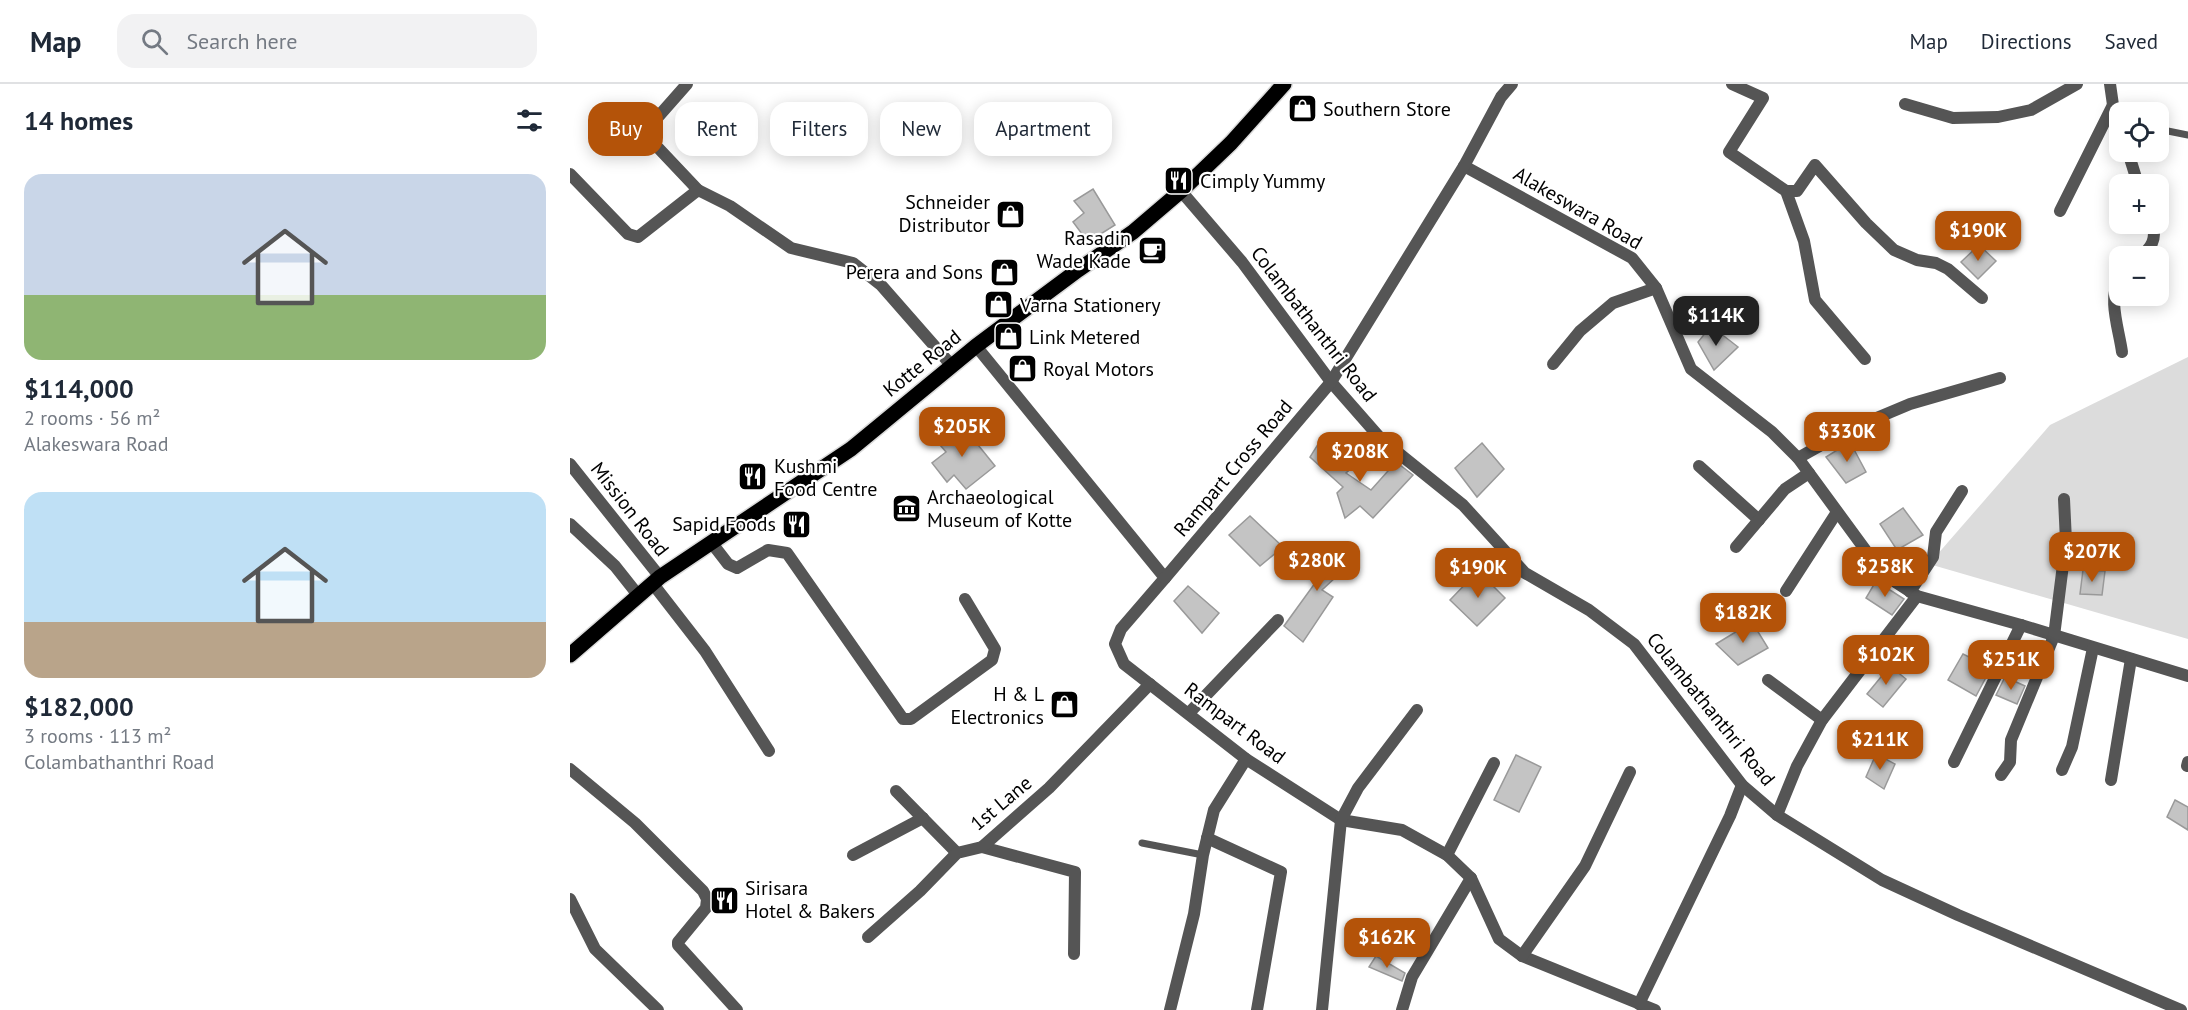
<!DOCTYPE html>
<html lang="en">
<head>
<meta charset="utf-8">
<style>
  :root { --surface:#fff; --page:#f2f2f3; --text:#1f2937; --muted:#747a83; --line:#e0e1e3; --accent:#b45309 }
  body { margin:0; font-family:"PT Sans",sans-serif; background:var(--page); color:var(--text); height:100vh; display:flex; flex-direction:column; font-size:22px; white-space:nowrap }
  * { box-sizing:border-box; margin:0 }
  p { font-size:20px; color:var(--muted) }
  .icon { flex:none; width:33px; height:33px; fill:none; stroke:currentColor; stroke-width:2; stroke-linecap:round; stroke-linejoin:round }
  .map { position:relative; flex:1; overflow:hidden }
  .details { display:flex; flex-direction:column; background:var(--surface); width:570px }
  .details>* { flex:none }
  .hud { position:absolute; left:18px; top:18px; width:570px; height:54px; display:flex; gap:12px }
  .buttons { position:absolute; left:1539px; top:18px; display:grid; gap:12px }
  .buttons a { display:grid; place-items:center; width:60px; height:60px; border-radius:12px; background:var(--surface); box-shadow:0 3px 15px #0003; font-size:30px }
  .price { position:absolute; translate:-50% -51px; padding:0 14px; border-radius:12px; background:var(--accent); color:#fff; font-size:20px; line-height:39px; filter:drop-shadow(0 2px 3px #0008) }
  .price::after { content:''; position:absolute; left:50%; top:36px; width:18px; height:14px; margin-left:-9px; background:inherit; clip-path:polygon(0 0,100% 0,50% 100%) }
  .price.selected { background:#222; color:#fff }
  ul { padding:0; list-style:none }
  li { display:grid; align-content:center; gap:12px; height:318px; padding:0 24px }
  li span { display:grid; place-items:center; height:186px; border-radius:18px; color:#555 }
  li>.icon { margin-inline-start:auto }
  span .icon { width:108px; height:108px; fill:#fffc; stroke-width:1 }
  li b { font-size:26px }
  h2 { display:flex; justify-content:space-between; align-items:center; height:72px; padding:0 24px; font-size:26px }
  .tag { padding:0 21px; border-radius:18px; background:var(--surface); box-shadow:0 3px 15px #0003; font-size:21px; line-height:54px }
  .tag.selected { background:var(--accent); color:#fff }
  header { display:flex; align-items:center; gap:36px; box-sizing:border-box; height:84px; padding:0 30px; background:var(--surface); border-bottom:2px solid var(--line) }
  header strong { font-size:28px }
  nav { display:flex; gap:33px; margin-inline-start:auto; font-size:21px }
  .search { width:420px; height:54px; background:var(--page); display:flex; align-items:center; gap:15px; box-sizing:border-box; padding:0 21px; border-radius:18px; color:var(--muted); font-size:22px }
  main { display:flex; flex:1; min-height:0 }
  .map>svg:first-child { display:block }
  .green { fill:#dcdcdc }
  .building { fill:#c4c4c4; stroke:#999; stroke-width:1.5 }
  .lines { fill:none; stroke-linecap:round; stroke-linejoin:round }
  .primary-casing { stroke:#dbdbdb; stroke-width:18 }
  .service { stroke:#555; stroke-width:7 }
  .minor { stroke:#555; stroke-width:12 }
  .primary { stroke:#000; stroke-width:15 }
  .labels { text-anchor:middle; dominant-baseline:central; stroke-width:4.5; stroke-linejoin:round; paint-order:stroke }
  .poi-label { font-size:20px; fill:#000; stroke:#fff; text-anchor:start }
  .street-label { font-size:20px; fill:#000; stroke:#fff }
</style>
</head>
<body>
<header>
<strong>Map</strong>
<div class="search"><svg class="icon" aria-label="search" viewBox="0 0 24 24"><circle cx="10" cy="10" r="6"/><path d="M15 15l6 6"/></svg>Search here</div>
<nav><a>Map</a><a>Directions</a><a>Saved</a></nav>
</header>
<main>
<section class="details">
<h2>14 homes<svg class="icon" aria-label="filters" viewBox="0 0 24 24"><path d="M4 7h16M4 17h16"/><circle cx="9" cy="7" r="2"/><circle cx="15" cy="17" r="2"/></svg></h2>
<ul>
<li><span style="background:linear-gradient(#c9d6e8 65%,#8fb573 0)"><svg class="icon" aria-label="home" viewBox="0 0 24 24"><path d="M3 11l9-7 9 7M6 9v11h12V9"/></svg></span><div><b>$114,000</b><p>2 rooms · 56 m²</p><p>Alakeswara Road</p></div></li>
<li><span style="background:linear-gradient(#bfe0f5 70%,#b9a48a 0)"><svg class="icon" aria-label="home" viewBox="0 0 24 24"><path d="M3 11l9-7 9 7M6 9v11h12V9"/></svg></span><div><b>$182,000</b><p>3 rooms · 113 m²</p><p>Colambathanthri Road</p></div></li>
</ul>
</section>
<div class="map">
<svg width="1618" height="926" viewBox="0 0 1618 926">
  <rect width="100%" height="100%" fill="#fff"/>
  <path class="green" d="M1618,273V555L1359,480L1480,341Z"/>
  <g class="building">
    <path d="M523,105L545,141L518,158L503,138L514,129L504,117Z"/>
    <path d="M1409,161L1426,177L1408,195L1391,178Z"/>
    <path d="M1141,242L1168,263L1144,286L1128,258Z"/>
    <path d="M380,343L388,352L396,346L425,382L396,405L384,391L377,398L362,379L376,368L365,355Z"/>
    <path d="M750,357L784,382L776,389L801,406L826,378L843,391L803,434L790,422L775,434L767,409L773,403L740,373Z"/>
    <path d="M1280,358L1296,388L1276,399L1256,373Z"/>
    <path d="M912,359L934,385L907,413L885,384Z"/>
    <path d="M1333,424L1353,451L1327,466L1310,440Z"/>
    <path d="M680,432L713,463L690,482L659,451Z"/>
    <path d="M762,459L779,481L752,506L763,513L733,558L714,542L748,495L737,483Z"/>
    <path d="M1513,486L1535,487L1532,511L1510,510Z"/>
    <path d="M908,487L935,514L907,542L880,516Z"/>
    <path d="M1306,497L1334,515L1322,531L1296,514Z"/>
    <path d="M618,502L649,529L632,549L604,517Z"/>
    <path d="M1182,538L1198,564L1168,581L1146,560Z"/>
    <path d="M1393,570L1421,584L1406,612L1378,596Z"/>
    <path d="M1320,582L1336,595L1313,623L1297,610Z"/>
    <path d="M1435,593L1455,602L1447,620L1426,611Z"/>
    <path d="M1306,670L1325,680L1314,705L1296,693Z"/>
    <path d="M946,671L971,683L949,728L924,716Z"/>
    <path d="M1605,716L1618,723V746L1597,733Z"/>
    <path d="M806,872L835,889L832,897L799,883Z"/>
  </g>
  <g class="lines">
    <defs>
      <path id="primary" d="M0,571L90,493L281,365L406,262L508,186L563,148L611,107L661,59L714,0"/>
    </defs>
    <use href="#primary" class="primary-casing"/>
    <g class="service">
      <path d="M1588,45L1618,51"/>
      <path d="M572,759L633,771"/>
    </g>
    <g class="minor">
      <path d="M117,0L80,42L76,51L128,106"/>
      <path d="M1162,0L1193,14L1159,68L1216,107L1234,157L1245,216L1295,275"/>
      <path d="M1540,0L1543,21L1550,41"/>
      <path d="M1335,20L1383,34L1428,33L1461,26L1507,0"/>
      <path d="M1558,68L1568,100"/>
      <path d="M894,82L1062,174L1086,204L1121,285L1202,348L1228,374L1313,490L1347,512L1451,541L1618,592"/>
      <path d="M0,90L58,150L68,153L128,106L160,122L221,164L283,179L311,201L382,282"/>
      <path d="M611,107L672,178L761,298L811,355L893,421L955,489L1019,526L1064,560L1172,701L1207,731L1312,796L1388,831L1611,926"/>
      <path d="M1216,107H1227L1245,81L1296,139L1324,166L1347,176L1366,179L1378,185L1412,214"/>
      <path d="M1490,127L1543,21"/>
      <path d="M1570,172C1582,164 1587,154 1582,140"/>
      <path d="M1550,193C1537,214 1549,245 1552,268"/>
      <path d="M406,262L595,494L551,545L545,560L554,580L676,675L771,736L832,746L877,771L901,794L929,855L952,872L1085,926"/>
      <path d="M983,280L1010,247L1043,219L1086,204"/>
      <path d="M1228,374L1278,346L1340,320L1430,294"/>
      <path d="M0,380L90,493"/>
      <path d="M1129,382L1189,436"/>
      <path d="M0,440L45,482L68,511"/>
      <path d="M141,458L158,480L167,484L198,466L217,469L333,635H341L422,576L425,565L395,515"/>
      <path d="M1166,463L1215,405L1239,389"/>
      <path d="M595,494L761,298L894,82L931,13L942,0"/>
      <path d="M83,500L135,567L199,667"/>
      <path d="M1216,507L1267,428"/>
      <path d="M1340,508L1363,473L1366,448L1392,407"/>
      <path d="M1198,596L1252,636"/>
      <path d="M619,629L708,536"/>
      <path d="M1384,678L1451,541"/>
      <path d="M1617,682L1618,678"/>
      <path d="M0,685L65,739L133,807L137,815L136,824L108,858V861L167,926"/>
      <path d="M1492,686L1502,663L1523,564"/>
      <path d="M1431,691L1440,678L1441,656L1484,552L1496,457L1494,415"/>
      <path d="M1541,696L1561,575"/>
      <path d="M326,707L387,769"/>
      <path d="M1207,731L1227,682L1252,636L1347,512"/>
      <path d="M637,754L711,788L687,926"/>
      <path d="M412,763L505,788L504,870"/>
      <path d="M283,771L353,734"/>
      <path d="M877,771L924,679"/>
      <path d="M0,815L25,865L88,926"/>
      <path d="M298,853L350,807L387,769L412,763L479,704L580,600"/>
      <path d="M952,872L1015,782L1060,688"/>
      <path d="M1069,920L1160,732L1172,701"/>
      <path d="M600,926L624,830L633,771L644,726L676,675"/>
      <path d="M752,926L771,736L788,704L847,626"/>
      <path d="M832,926L842,893L901,794"/>
    </g>
    <use href="#primary" class="primary"/>
  </g>
  <defs>
    <symbol id="shop-square" viewBox="-11 -11 22 22"><rect x="-9" y="-9" width="18" height="18" rx="4" fill="#000" stroke="#fff"/><path d="M-5-2.5h2.3a2.7 3.5 0 0 1 5.4 0H5L5.5 6h-11ZM-1.5-2.5h3a1.5 2.3 0 0 0-3 0Z" fill="#fff"/></symbol>
    <symbol id="restaurant-square" viewBox="-11 -11 22 22"><rect x="-9" y="-9" width="18" height="18" rx="4" fill="#000" stroke="#fff"/><path d="M-5-6h1v4h1v-4h1v4h1v-4h1v5L-1.5 .5V6h-2V.5L-5-1ZM5-6V6H3V1.5H1.5Q1.5-4 5-6Z" fill="#fff"/></symbol>
    <symbol id="cafe-square" viewBox="-11 -11 22 22"><rect x="-9" y="-9" width="18" height="18" rx="4" fill="#000" stroke="#fff"/><path d="M-5.5-4.5H6V0H3Q3 3.5 0 3.5H-2.5Q-5.5 3.5-5.5 0ZM3-3.2v2h1.7v-2ZM-6 4.5H4V6H-6Z" fill="#fff"/></symbol>
    <symbol id="museum-square" viewBox="-11 -11 22 22"><rect x="-9" y="-9" width="18" height="18" rx="4" fill="#000" stroke="#fff"/><path d="M0-6L6-3V-2H-6V-3ZM-5-1h2V3h-2ZM-1-1h2V3h-2ZM3-1h2V3H3ZM-6 4H6V6H-6Z" fill="#fff"/></symbol>
  </defs>
  <g fill-rule="evenodd">
    <use href="#shop-square" x="716" y="8" width="33" height="33"/>
    <use href="#restaurant-square" x="592" y="80" width="33" height="33"/>
    <use href="#shop-square" x="424" y="114" width="33" height="33"/>
    <use href="#cafe-square" x="566" y="150" width="33" height="33"/>
    <use href="#shop-square" x="418" y="172" width="33" height="33"/>
    <use href="#shop-square" x="412" y="204" width="33" height="33"/>
    <use href="#shop-square" x="422" y="236" width="33" height="33"/>
    <use href="#shop-square" x="436" y="268" width="33" height="33"/>
    <use href="#restaurant-square" x="166" y="376" width="33" height="33"/>
    <use href="#museum-square" x="320" y="408" width="33" height="33"/>
    <use href="#restaurant-square" x="210" y="424" width="33" height="33"/>
    <use href="#shop-square" x="478" y="604" width="33" height="33"/>
    <use href="#restaurant-square" x="138" y="800" width="33" height="33"/>
  </g>
  <g class="labels">
    <g class="poi-label">
      <text x="753" y="25">Southern Store</text>
      <text x="630" y="97">Cimply Yummy</text>
      <text x="420" y="118" text-anchor="end">Schneider<tspan x="420" dy="23">Distributor</tspan></text>
      <text x="561" y="154" text-anchor="end">Rasadin<tspan x="561" dy="23">Wade Kade</tspan></text>
      <text x="413" y="188" text-anchor="end">Perera and Sons</text>
      <text x="450" y="221">Varna Stationery</text>
      <text x="459" y="253">Link Metered</text>
      <text x="473" y="285">Royal Motors</text>
      <text x="204" y="382">Kushmi<tspan x="204" dy="23">Food Centre</tspan></text>
      <text x="357" y="413">Archaeological<tspan x="357" dy="23">Museum of Kotte</tspan></text>
      <text x="206" y="440" text-anchor="end">Sapid Foods</text>
      <text x="474" y="610" text-anchor="end">H &amp; L<tspan x="474" dy="23">Electronics</tspan></text>
      <text x="175" y="804">Sirisara<tspan x="175" dy="23">Hotel &amp; Bakers</tspan></text>
    </g>
    <g class="street-label">
      <text transform="translate(1008 124) rotate(30)">Alakeswara Road</text>
      <text transform="translate(744 240) rotate(52)">Colambathanthri Road</text>
      <text transform="translate(352 279) rotate(-39)">Kotte Road</text>
      <text transform="translate(663 384) rotate(-50)">Rampart Cross Road</text>
      <text transform="translate(60 425) rotate(52)">Mission Road</text>
      <text transform="translate(1141 625) rotate(51)">Colambathanthri Road</text>
      <text transform="translate(665 639) rotate(37)">Rampart Road</text>
      <text transform="translate(431 719) rotate(-40)">1st Lane</text>
    </g>
  </g>
</svg>
<div class="buttons">
<a><svg class="icon" aria-label="locate" viewBox="0 0 24 24"><circle cx="12" cy="12" r="6"/><path d="M12 2v4M12 18v4M2 12h4M18 12h4"/></svg></a>
<a>+</a>
<a>−</a>
</div>
<b class="price" style="left:1408px;top:178px">$190K</b>
<b class="price selected" style="left:1146px;top:263px">$114K</b>
<b class="price" style="left:392px;top:374px">$205K</b>
<b class="price" style="left:1277px;top:379px">$330K</b>
<b class="price" style="left:790px;top:399px">$208K</b>
<b class="price" style="left:1522px;top:499px">$207K</b>
<b class="price" style="left:747px;top:508px">$280K</b>
<b class="price" style="left:1315px;top:514px">$258K</b>
<b class="price" style="left:908px;top:515px">$190K</b>
<b class="price" style="left:1173px;top:560px">$182K</b>
<b class="price" style="left:1316px;top:602px">$102K</b>
<b class="price" style="left:1441px;top:607px">$251K</b>
<b class="price" style="left:1310px;top:687px">$211K</b>
<b class="price" style="left:817px;top:885px">$162K</b>
<div class="hud">
<a class="tag selected">Buy</a>
<a class="tag">Rent</a>
<a class="tag">Filters</a>
<a class="tag">New</a>
<a class="tag">Apartment</a>
</div>
</div>
</main>
</body>
</html>
